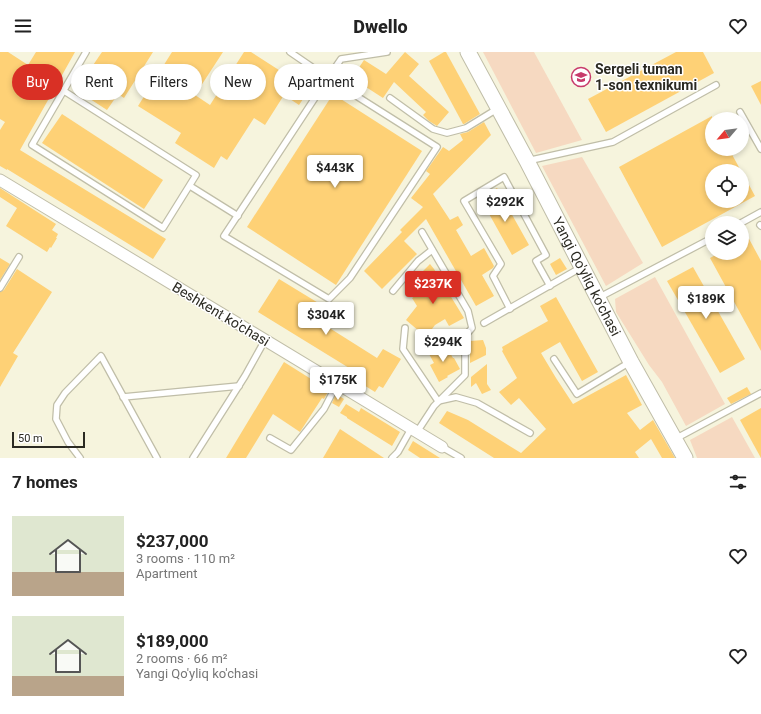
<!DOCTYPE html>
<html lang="en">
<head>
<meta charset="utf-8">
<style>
  :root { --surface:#fff; --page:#f6f6f6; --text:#222; --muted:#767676; --accent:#d93025 }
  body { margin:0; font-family:Roboto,sans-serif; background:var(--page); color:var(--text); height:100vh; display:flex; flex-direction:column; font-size:15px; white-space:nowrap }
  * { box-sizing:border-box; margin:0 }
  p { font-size:13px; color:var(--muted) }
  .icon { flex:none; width:22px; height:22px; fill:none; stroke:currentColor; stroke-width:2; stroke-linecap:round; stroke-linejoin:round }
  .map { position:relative; height:406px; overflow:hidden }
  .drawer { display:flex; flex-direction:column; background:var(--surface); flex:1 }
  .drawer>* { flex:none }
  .top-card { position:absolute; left:12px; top:12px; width:400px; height:36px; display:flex; gap:8px }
  .needle { width:26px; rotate:241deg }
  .buttons { position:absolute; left:705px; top:60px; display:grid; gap:8px }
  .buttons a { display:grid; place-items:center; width:44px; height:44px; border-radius:50%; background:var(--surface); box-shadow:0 2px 6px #0003; font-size:20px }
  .scale { position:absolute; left:12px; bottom:10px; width:73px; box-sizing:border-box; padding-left:4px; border:2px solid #2b2a22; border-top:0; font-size:11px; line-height:14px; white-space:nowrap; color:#2b2a22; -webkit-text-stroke:3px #fff; paint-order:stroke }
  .price { position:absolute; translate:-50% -34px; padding:0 9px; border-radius:4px; background:#fff; color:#222; font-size:13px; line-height:26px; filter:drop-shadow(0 1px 2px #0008) }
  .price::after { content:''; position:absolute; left:50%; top:24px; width:12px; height:9px; margin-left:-6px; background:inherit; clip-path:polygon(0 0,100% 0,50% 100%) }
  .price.selected { background:var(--accent); color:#fff }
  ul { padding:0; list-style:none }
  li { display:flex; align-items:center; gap:12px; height:100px; padding:0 12px }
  li span { display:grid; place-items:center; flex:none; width:112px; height:80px; border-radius:0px; color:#555 }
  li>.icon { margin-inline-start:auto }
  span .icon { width:48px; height:48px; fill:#fffc; stroke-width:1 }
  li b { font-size:17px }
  h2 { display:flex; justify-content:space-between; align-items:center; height:48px; padding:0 12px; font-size:17px }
  .pill { padding:0 14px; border-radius:18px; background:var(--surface); box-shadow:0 2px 6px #0003; font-size:14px; line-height:36px }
  .pill.selected { background:var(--accent); color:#fff }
  header { display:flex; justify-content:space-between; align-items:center; height:52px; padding:0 12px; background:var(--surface); font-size:18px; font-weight:800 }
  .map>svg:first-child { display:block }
  .green { fill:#f6d9c1 }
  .building { fill:#fed176 }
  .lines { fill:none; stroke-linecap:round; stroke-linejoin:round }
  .lane-casing { stroke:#c0bea8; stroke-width:8 }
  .street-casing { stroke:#c0bea8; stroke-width:13 }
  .secondary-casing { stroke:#c0bea8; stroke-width:17 }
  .lane { stroke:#fff; stroke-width:5.5 }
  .street { stroke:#fff; stroke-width:11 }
  .secondary { stroke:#fff; stroke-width:15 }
  .labels { text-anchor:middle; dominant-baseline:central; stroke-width:3; stroke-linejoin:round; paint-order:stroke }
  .poi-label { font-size:14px; font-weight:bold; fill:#2b2a22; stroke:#fff; text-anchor:start }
  .street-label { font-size:14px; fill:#2b2a22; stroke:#fff }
</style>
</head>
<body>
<header><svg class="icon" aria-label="menu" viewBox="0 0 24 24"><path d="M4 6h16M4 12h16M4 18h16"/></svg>Dwello<svg class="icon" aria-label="heart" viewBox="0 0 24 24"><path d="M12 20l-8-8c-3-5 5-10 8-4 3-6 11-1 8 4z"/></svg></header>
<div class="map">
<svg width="761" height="406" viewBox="0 0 761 406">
  <rect width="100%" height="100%" fill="#f6f4dd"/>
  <g class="green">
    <path d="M483,0H534L582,88L536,101Z"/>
    <path d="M582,105L643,211L606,234L542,114Z"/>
    <path d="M655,225L725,352L686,374L662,330L649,313L616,260L615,247Z"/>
    <path d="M732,365L755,406H697L690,388Z"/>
  </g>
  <g class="building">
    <path d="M0,0H8L28,13L36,0H75L20,98L166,187L153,207L7,117V118L0,114V78L5,70L0,67Z"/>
    <path d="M102,0H153L124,46L118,42L107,58L87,45L98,29L87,22Z"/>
    <path d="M172,0H223L195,43L210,53L244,0H251L296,29L305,16L318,25L299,53L284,43L265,73L254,66L227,108L221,104L214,116L175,91L181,81L138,54Z"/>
    <path d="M405,0L419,12L409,24L449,60L437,74L429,69L423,63L426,60L394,30L383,46L352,26L364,8L386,22Z"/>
    <path d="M444,0H446L480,62L464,72H463L429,9Z"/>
    <path d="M676,0H703L714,21L606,80L588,47Z"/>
    <path d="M761,29V53L751,34Z"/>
    <path d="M333,42L422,99L336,233L247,175Z"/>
    <path d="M62,62L163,128L144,157L42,91Z"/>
    <path d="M712,64V97H729L741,119H712V149H742V120L755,144L662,195L619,115Z"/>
    <path d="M484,70L491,83L433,142L450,168L458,164L463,173L456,178L471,204L484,196L494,214L493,216L482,223L494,244L476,254L426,167L404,189L417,202L382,237L364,219L402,180L400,178L423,155L411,146L430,122L426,119L443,95L449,99L463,88L460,82L468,80Z"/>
    <path d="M0,136L56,172L52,178L58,182L56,186H57L51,196L50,195L47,200L6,174L17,156L0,145Z"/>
    <path d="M497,136L529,193L512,203L483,151L491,146L488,141Z"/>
    <path d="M748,185L761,209V299L710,206L719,201H742V189Z"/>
    <path d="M0,206L10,212L0,228Z"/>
    <path d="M560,206L567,217L556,223L550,212Z"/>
    <path d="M430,212L434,217L464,266L449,274L445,267L435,273L426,285L406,268L417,254L412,246L432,234L420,222Z"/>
    <path d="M693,215L745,307L720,321L667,229Z"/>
    <path d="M17,217L52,240L13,301L18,304L0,335V240L4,238Z"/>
    <path d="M279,227L320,252L312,265L377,306L383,297L401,307L383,336L379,334L375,340L351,325L354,319L258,260Z"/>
    <path d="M556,245L598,320L582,329L560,290L541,301L556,326L573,352L626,323L642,353L627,361L640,378L653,368L675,406H662L651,387L635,400L639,406H494L439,371L447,359L468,368L521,401L546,377L519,346L511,353L499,340L517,326L502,299L503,298L502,295L548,269L540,254Z"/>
    <path d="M483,288L486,296V303L470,311V289Z"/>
    <path d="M443,294H446L453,306H454L460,317L447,324L448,325L439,330L430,313L434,311L429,302Z"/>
    <path d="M284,310L327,337L329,338L324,347L322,346L300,380L273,362L246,406H226Z"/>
    <path d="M487,312V332L491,338L482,342L476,331L471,335V325Z"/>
    <path d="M747,335L751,342L731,352L727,346Z"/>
    <path d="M336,342L344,347L339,355L332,351Z"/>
    <path d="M346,352L359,360L361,356L400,380L392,394L347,366V365L340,361Z"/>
    <path d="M761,356V406L740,368Z"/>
    <path d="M340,377L384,406H323Z"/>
    <path d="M413,389L440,406H420L408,398Z"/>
  </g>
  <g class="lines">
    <defs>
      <g id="lane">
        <path d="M290,0L328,26L437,95L350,226L329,247L224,184L328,26L341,7L387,0"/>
        <path d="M64,39L196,123L163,176L32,93L86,0"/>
        <path d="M390,46L433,77L447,81L466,76L497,57"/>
        <path d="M740,60L761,97"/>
        <path d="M527,109L613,90L716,33"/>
        <path d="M190,134L238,164"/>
        <path d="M741,171L761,160"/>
        <path d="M760,173L761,174"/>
        <path d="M0,236L19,205"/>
        <path d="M393,239L418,209L432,198"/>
        <path d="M600,245L712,186"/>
        <path d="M510,257L493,224L501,212L464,149L504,125L546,203L536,209L550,234"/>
        <path d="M484,271L582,215"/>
        <path d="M405,276L403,297L438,349L456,345L477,351L530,381"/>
        <path d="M554,307L577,342L630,310"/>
        <path d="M123,345L239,334"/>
        <path d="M417,380L434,354L465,323V284L472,276L468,259L422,180"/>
        <path d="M270,386L291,398L324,357L337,332"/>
        <path d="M675,387L761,341"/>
        <path d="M442,395L461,406"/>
        <path d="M80,406L68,390L56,367L57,353L65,341L101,304L157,406"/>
        <path d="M193,406L245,324L265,288"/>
        <path d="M392,406L398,400L411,377"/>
      </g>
      <path id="street" d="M0,128L442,395"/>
      <g id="secondary">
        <path id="s1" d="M468,0L527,109L631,310L685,406"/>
      </g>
    </defs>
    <use href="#lane" class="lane-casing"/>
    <use href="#street" class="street-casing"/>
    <use href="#secondary" class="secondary-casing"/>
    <use href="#lane" class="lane"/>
    <use href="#street" class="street"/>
    <use href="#secondary" class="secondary"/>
  </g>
  <defs>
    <symbol id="university-ring" viewBox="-11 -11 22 22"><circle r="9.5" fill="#fff" stroke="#c83b6c" stroke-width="1.5"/><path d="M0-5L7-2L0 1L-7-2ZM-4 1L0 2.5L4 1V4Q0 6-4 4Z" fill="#c83b6c"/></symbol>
  </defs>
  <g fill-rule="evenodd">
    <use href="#university-ring" x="570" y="14" width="22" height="22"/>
  </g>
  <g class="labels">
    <g class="poi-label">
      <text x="595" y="17">Sergeli tuman<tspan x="595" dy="16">1-son texnikumi</tspan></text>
    </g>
    <g class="street-label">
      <text stroke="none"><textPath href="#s1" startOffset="254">Yangi Qo'yliq ko'chasi</textPath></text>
      <text transform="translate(221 262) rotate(31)">Beshkent ko'chasi</text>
    </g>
  </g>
</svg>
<div class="buttons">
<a><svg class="needle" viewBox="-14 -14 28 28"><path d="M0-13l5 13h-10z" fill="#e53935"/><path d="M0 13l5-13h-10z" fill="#767676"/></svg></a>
<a><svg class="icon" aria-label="locate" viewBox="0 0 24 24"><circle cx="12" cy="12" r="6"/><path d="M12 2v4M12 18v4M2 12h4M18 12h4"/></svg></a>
<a><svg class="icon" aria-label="layers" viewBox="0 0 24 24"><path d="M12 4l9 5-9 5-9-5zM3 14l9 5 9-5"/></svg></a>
</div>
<div class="scale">50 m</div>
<b class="price" style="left:335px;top:137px">$443K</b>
<b class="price" style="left:505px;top:171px">$292K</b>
<b class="price selected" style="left:433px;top:253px">$237K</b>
<b class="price" style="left:706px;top:268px">$189K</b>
<b class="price" style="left:326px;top:284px">$304K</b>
<b class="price" style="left:443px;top:311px">$294K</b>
<b class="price" style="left:338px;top:349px">$175K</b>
<div class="top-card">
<a class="pill selected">Buy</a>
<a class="pill">Rent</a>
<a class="pill">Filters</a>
<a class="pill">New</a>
<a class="pill">Apartment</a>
</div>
</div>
<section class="drawer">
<h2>7 homes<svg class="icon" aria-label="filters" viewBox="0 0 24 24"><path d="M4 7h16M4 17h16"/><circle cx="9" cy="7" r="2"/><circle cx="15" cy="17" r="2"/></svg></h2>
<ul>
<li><span style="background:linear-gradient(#dfe7d0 70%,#b9a48a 0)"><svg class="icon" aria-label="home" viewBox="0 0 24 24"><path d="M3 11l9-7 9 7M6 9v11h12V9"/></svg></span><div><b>$237,000</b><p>3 rooms · 110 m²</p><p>Apartment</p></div><svg class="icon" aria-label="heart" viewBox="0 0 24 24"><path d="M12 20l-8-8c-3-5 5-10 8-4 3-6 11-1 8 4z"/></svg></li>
<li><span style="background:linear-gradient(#dfe7d0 75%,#b9a48a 0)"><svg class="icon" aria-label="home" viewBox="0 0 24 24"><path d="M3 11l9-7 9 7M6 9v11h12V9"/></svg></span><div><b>$189,000</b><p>2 rooms · 66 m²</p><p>Yangi Qo'yliq ko'chasi</p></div><svg class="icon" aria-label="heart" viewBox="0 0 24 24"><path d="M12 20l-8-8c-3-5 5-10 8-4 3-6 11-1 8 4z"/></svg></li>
</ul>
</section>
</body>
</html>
